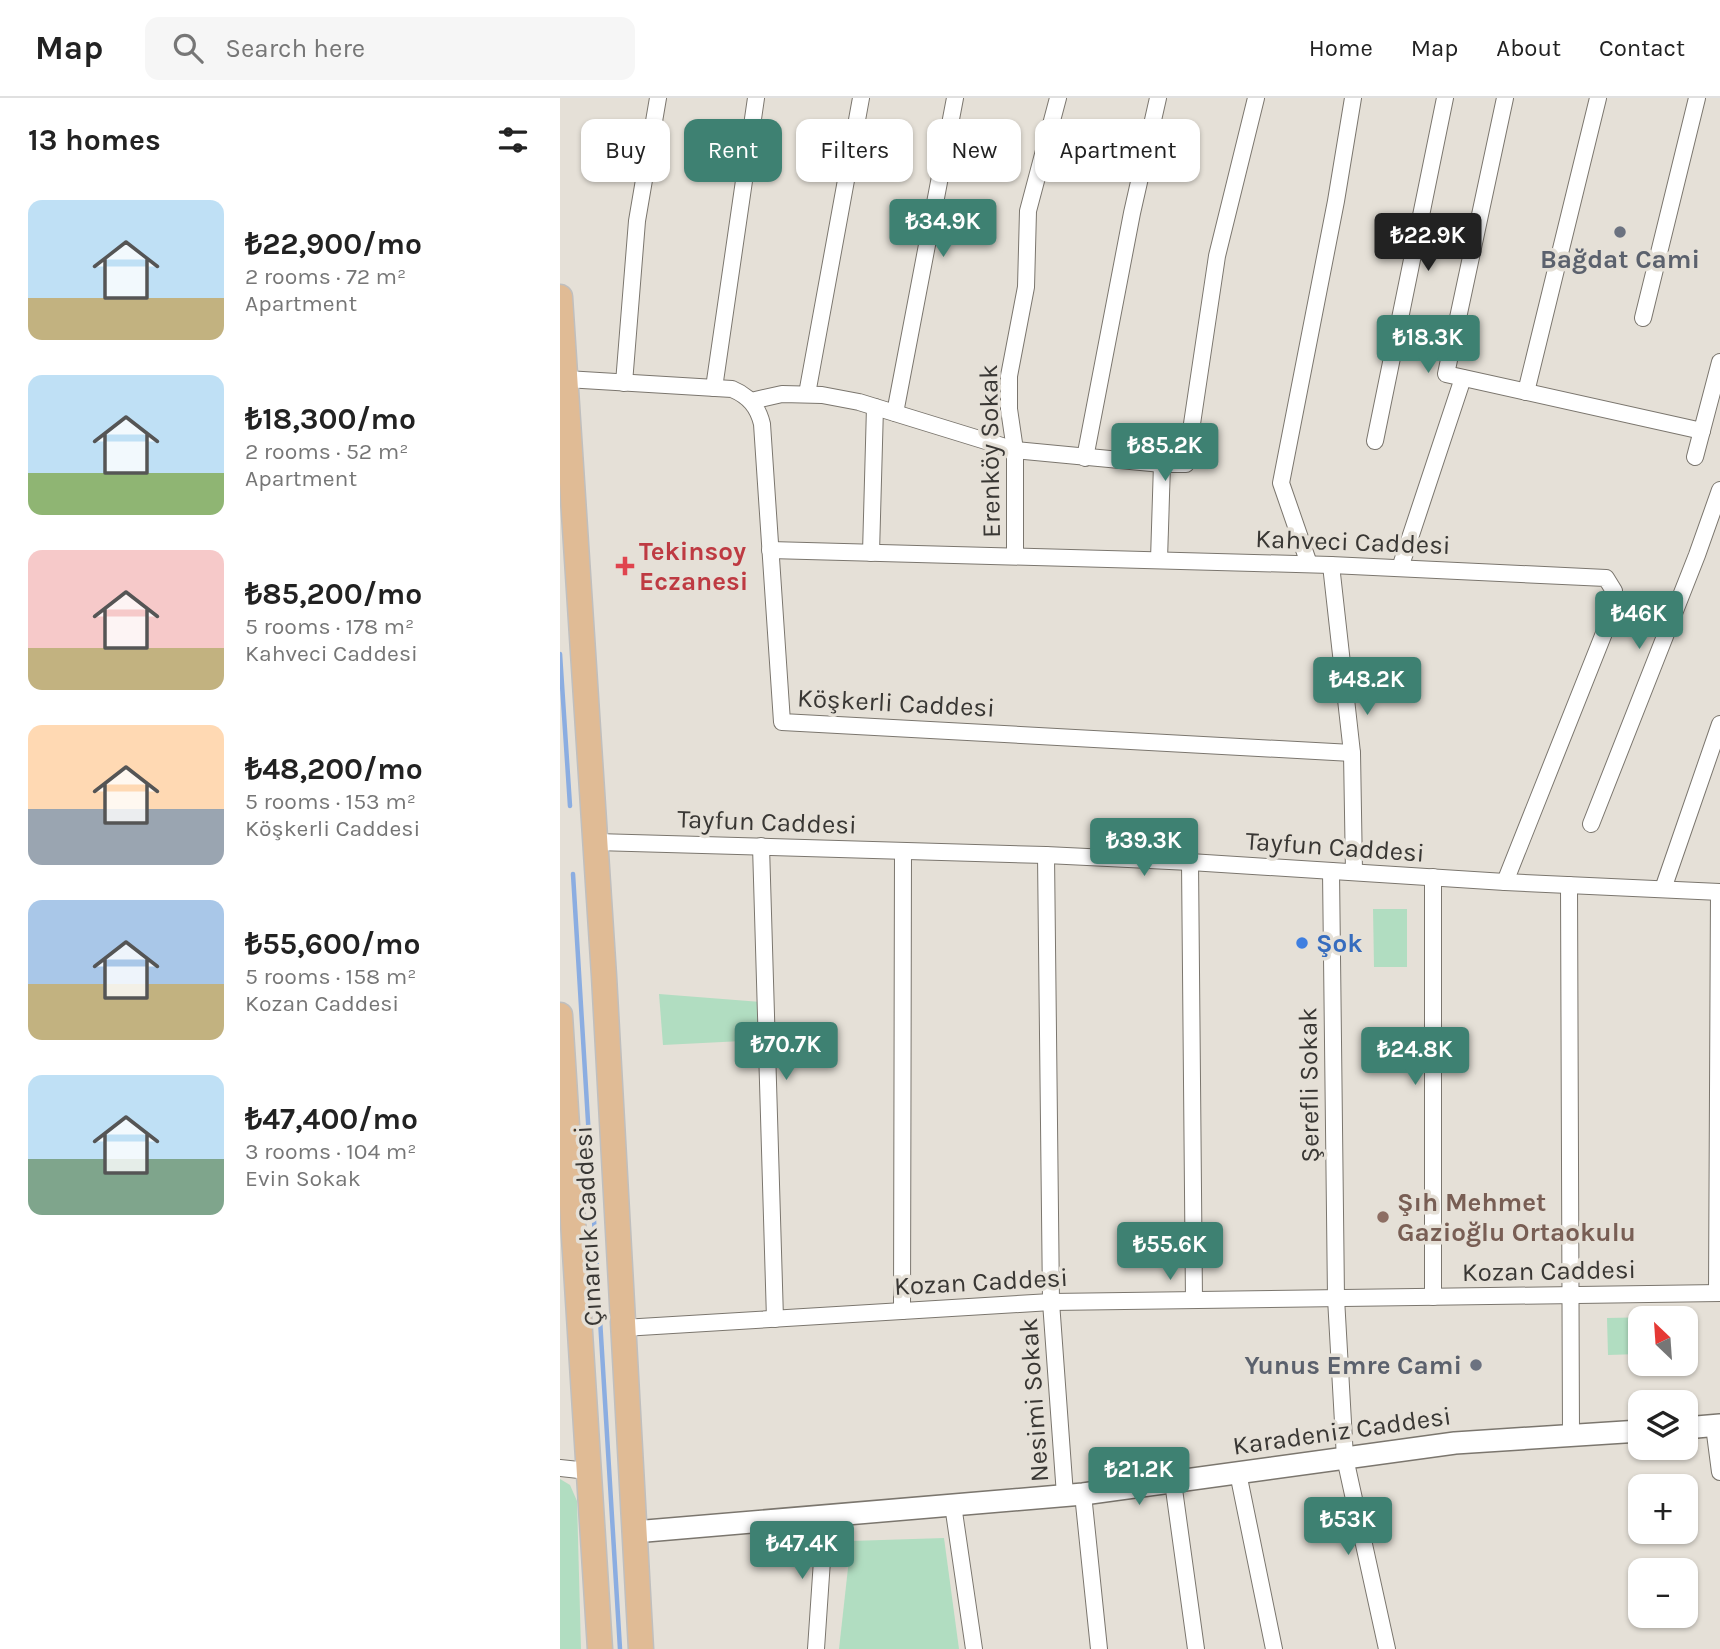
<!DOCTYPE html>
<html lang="en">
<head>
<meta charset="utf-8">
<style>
  :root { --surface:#fff; --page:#f6f6f6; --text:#222; --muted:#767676; --line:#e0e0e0; --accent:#3e8172 }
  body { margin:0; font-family:Karla,sans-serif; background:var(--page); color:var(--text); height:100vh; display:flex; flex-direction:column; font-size:26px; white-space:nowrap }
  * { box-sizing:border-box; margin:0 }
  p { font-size:23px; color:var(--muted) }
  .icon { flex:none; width:38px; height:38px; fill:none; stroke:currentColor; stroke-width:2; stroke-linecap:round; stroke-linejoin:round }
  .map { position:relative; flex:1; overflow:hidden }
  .side { display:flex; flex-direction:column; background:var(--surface); width:560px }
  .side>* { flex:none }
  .hud { position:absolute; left:21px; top:21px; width:665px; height:63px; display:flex; gap:14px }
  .needle { width:46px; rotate:335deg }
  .buttons { position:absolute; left:1068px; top:1208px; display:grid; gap:14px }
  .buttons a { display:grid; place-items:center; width:70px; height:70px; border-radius:14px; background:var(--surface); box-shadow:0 2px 5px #0004; font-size:35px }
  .price { position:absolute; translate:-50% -60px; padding:0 16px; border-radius:7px; background:var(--accent); color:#fff; font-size:23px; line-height:46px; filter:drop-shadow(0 2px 4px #0008) }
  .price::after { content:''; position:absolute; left:50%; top:42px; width:21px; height:16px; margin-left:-10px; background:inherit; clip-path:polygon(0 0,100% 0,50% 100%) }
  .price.active { background:#222; color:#fff }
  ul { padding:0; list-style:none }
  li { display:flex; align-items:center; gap:21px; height:175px; padding:0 28px }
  li span { display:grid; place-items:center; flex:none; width:196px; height:140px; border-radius:14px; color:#555 }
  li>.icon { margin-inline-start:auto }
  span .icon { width:84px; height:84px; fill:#fffc; stroke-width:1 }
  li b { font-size:30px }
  h2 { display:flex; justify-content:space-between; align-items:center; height:84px; padding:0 28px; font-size:30px }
  .pill { padding:0 24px; border-radius:14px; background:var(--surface); box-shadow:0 2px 5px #0004; font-size:24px; line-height:63px }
  .pill.active { background:var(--accent); color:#fff }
  header { display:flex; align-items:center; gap:42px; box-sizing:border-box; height:98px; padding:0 35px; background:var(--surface); border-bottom:2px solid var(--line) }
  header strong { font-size:33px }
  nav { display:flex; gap:38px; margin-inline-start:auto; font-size:24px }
  .search { width:490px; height:63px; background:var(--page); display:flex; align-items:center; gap:18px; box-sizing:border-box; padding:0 24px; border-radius:14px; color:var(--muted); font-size:26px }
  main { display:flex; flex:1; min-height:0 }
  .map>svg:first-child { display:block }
  .green { fill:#b1ddc1 }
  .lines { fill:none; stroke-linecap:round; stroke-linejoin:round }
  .stream { stroke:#8bade1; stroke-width:4.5 }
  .street-casing { stroke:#7b766e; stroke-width:18 }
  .secondary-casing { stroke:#7b766e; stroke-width:24 }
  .primary-casing { stroke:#c0bfbe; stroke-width:27 }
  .street { stroke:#fff; stroke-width:16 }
  .secondary { stroke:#fff; stroke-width:21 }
  .primary { stroke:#e0bb95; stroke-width:24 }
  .worship-dot { fill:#6b7280; stroke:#e5e0d7; stroke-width:2.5 }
  .health-dot { fill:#e0444e; stroke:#e5e0d7; stroke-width:2.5 }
  .shop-dot { fill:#3f7fe0; stroke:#e5e0d7; stroke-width:2.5 }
  .education-dot { fill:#8d6e63; stroke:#e5e0d7; stroke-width:2.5 }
  .labels { text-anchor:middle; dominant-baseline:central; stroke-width:7; stroke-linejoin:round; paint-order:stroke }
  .worship-label { font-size:26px; font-weight:bold; fill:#5b616d; stroke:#e5e0d7 }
  .street-label { font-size:26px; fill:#393734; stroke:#e5e0d7 }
  .health-label { font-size:26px; font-weight:bold; fill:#be3a42; stroke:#e5e0d7; text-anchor:start }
  .shop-label { font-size:26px; font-weight:bold; fill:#366cbe; stroke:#e5e0d7; text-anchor:start }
  .education-label { font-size:26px; font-weight:bold; fill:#785e54; stroke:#e5e0d7; text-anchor:start }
</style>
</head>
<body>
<header>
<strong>Map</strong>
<div class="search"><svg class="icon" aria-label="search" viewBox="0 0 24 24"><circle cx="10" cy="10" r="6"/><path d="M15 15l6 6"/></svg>Search here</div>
<nav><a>Home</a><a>Map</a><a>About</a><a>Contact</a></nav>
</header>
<main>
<section class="side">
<h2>13 homes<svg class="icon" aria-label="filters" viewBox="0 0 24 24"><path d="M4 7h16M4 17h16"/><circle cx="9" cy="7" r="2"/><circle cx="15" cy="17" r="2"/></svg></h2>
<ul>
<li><span style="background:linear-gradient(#bfe0f5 70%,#c2b280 0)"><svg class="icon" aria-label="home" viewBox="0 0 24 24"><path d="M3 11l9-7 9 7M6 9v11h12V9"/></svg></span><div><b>₺22,900/mo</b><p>2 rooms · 72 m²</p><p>Apartment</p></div></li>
<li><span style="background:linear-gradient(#bfe0f5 70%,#8fb573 0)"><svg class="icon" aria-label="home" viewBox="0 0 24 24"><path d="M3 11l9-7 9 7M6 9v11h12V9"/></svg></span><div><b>₺18,300/mo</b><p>2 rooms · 52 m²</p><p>Apartment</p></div></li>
<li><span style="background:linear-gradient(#f6c9c9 70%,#c2b280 0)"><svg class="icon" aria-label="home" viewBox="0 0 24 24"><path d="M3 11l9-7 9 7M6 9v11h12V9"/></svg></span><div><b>₺85,200/mo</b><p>5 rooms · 178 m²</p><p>Kahveci Caddesi</p></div></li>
<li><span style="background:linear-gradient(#ffd9b3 60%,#9aa5b1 0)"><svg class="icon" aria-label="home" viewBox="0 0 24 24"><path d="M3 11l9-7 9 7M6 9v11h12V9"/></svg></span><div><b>₺48,200/mo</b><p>5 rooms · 153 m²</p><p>Köşkerli Caddesi</p></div></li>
<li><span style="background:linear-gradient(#a9c7e8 60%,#c2b280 0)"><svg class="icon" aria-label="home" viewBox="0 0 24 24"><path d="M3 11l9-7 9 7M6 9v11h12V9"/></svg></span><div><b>₺55,600/mo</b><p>5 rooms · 158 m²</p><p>Kozan Caddesi</p></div></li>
<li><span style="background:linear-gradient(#bfe0f5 60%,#7fa58c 0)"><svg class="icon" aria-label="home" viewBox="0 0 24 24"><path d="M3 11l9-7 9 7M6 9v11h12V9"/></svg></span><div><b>₺47,400/mo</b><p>3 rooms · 104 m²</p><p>Evin Sokak</p></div></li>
</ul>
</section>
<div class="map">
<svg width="1160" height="1551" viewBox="0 0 1160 1551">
  <rect width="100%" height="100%" fill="#e5e0d7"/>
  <g class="green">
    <path d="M813,811H847V869H814Z"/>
    <path d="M99,896L201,904L202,942L103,947Z"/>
    <path d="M1095,1219L1080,1220V1256L1048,1257L1047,1220Z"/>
    <path d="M0,1381L10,1387L17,1403L21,1551H0Z"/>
    <path d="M384,1440L399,1551H279L291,1443Z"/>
  </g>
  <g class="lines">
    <g class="stream">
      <path d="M0,556L10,708"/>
      <path d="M13,776L60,1551"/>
    </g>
    <defs>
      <g id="street">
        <path d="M945,0L886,276L1142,333"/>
        <path d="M1083,220L1137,0"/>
        <path d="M6,281L172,291C189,298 198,309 202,326L222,624L792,655"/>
        <path d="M64,285L77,123L98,0"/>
        <path d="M154,290L196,0"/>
        <path d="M966,294L1038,0"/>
        <path d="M247,296L301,0"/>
        <path d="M191,303L222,296L262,297L299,304L455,352L602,366H626L657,158L696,0"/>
        <path d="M335,315L395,0"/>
        <path d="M815,343L885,0"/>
        <path d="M1135,359L1160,264"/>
        <path d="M525,360L572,115L598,0"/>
        <path d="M210,452L771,467L1046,480L1054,493V510L945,784"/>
        <path d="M311,455L315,309"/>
        <path d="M455,458V352L449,311V278L466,189L468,113L498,0"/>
        <path d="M599,462L602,366"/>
        <path d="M749,466L721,385L776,103L793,0"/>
        <path d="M771,467L792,655L794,774"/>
        <path d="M840,470L903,280"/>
        <path d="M1031,726L1137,457L1160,392"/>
        <path d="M36,744L486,757L630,764L945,784L1160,794"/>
        <path d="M201,748L215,1221"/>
        <path d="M486,757L491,1204L505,1397"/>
        <path d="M630,764L634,1202"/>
        <path d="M771,773L776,1200L785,1360L827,1551"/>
        <path d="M1009,787L1011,1337"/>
        <path d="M1103,791L1160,626"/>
        <path d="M1157,1195L1159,794"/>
        <path d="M873,1199V779"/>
        <path d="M342,1213L343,753"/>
        <path d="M63,1230L491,1204L1160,1195"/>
        <path d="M1154,1328L1160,1374"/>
        <path d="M0,1370L28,1373"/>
        <path d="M678,1375L714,1551"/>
        <path d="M613,1384L636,1551"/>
        <path d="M523,1396L539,1551"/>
        <path d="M393,1407L414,1551"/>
        <path d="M256,1551L265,1418"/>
      </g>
      <g id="secondary">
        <path d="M1125,1330L1160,1327"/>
        <path d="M74,1434L523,1396L895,1345L1080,1333"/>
      </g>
      <g id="primary">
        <path d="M0,199L44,878L81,1551"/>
        <path d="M0,917L40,1551"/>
      </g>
    </defs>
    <use href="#street" class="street-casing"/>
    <use href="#secondary" class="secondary-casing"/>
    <use href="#primary" class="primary-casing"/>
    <use href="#street" class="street"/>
    <use href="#secondary" class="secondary"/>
    <use href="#primary" class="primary"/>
  </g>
  <g class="worship-dot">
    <circle cx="1060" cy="134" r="7"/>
    <circle cx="916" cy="1267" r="7"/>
  </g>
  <path class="health-dot" d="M61.5 457.5h7v7h7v7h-7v7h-7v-7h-7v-7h7z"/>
  <circle class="shop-dot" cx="742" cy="845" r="7"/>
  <circle class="education-dot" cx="823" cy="1119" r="7"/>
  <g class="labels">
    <g class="worship-label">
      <text x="1060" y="161">Bağdat Cami</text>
      <text x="902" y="1267" text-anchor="end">Yunus Emre Cami</text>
    </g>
    <g class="street-label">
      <text transform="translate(430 353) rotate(-91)">Erenköy Sokak</text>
      <text transform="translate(793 444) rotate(2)">Kahveci Caddesi</text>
      <text transform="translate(336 605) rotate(3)">Köşkerli Caddesi</text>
      <text transform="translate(207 724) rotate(2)">Tayfun Caddesi</text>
      <text transform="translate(775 749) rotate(4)">Tayfun Caddesi</text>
      <text transform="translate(749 987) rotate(-91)">Şerefli Sokak</text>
      <text transform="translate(28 1128) rotate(-93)">Çınarcık Caddesi</text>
      <text transform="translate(989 1173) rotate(-1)">Kozan Caddesi</text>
      <text transform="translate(421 1184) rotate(-3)">Kozan Caddesi</text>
      <text transform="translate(474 1302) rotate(-94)">Nesimi Sokak</text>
      <text transform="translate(782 1333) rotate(-8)">Karadeniz Caddesi</text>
    </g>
    <g class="health-label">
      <text x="79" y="453">Tekinsoy<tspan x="79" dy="30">Eczanesi</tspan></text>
    </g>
    <g class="shop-label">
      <text x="756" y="845">Şok</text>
    </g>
    <g class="education-label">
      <text x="837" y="1104">Şıh Mehmet<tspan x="837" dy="30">Gazioğlu Ortaokulu</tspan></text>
    </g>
  </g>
</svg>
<div class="buttons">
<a><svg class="needle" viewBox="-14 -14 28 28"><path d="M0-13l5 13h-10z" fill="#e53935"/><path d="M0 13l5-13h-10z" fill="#767676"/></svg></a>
<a><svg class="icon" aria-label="layers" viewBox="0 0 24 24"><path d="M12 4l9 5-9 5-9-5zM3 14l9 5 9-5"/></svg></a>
<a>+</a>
<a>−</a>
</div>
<b class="price" style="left:383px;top:161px">₺34.9K</b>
<b class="price active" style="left:868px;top:175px">₺22.9K</b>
<b class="price" style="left:868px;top:277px">₺18.3K</b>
<b class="price" style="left:605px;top:385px">₺85.2K</b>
<b class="price" style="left:1079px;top:553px">₺46K</b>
<b class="price" style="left:807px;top:619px">₺48.2K</b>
<b class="price" style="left:584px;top:780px">₺39.3K</b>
<b class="price" style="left:226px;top:984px">₺70.7K</b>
<b class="price" style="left:855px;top:989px">₺24.8K</b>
<b class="price" style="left:610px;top:1184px">₺55.6K</b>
<b class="price" style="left:579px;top:1409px">₺21.2K</b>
<b class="price" style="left:788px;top:1459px">₺53K</b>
<b class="price" style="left:242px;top:1483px">₺47.4K</b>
<div class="hud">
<a class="pill">Buy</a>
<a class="pill active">Rent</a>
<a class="pill">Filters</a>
<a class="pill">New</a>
<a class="pill">Apartment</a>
</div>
</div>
</main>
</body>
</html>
